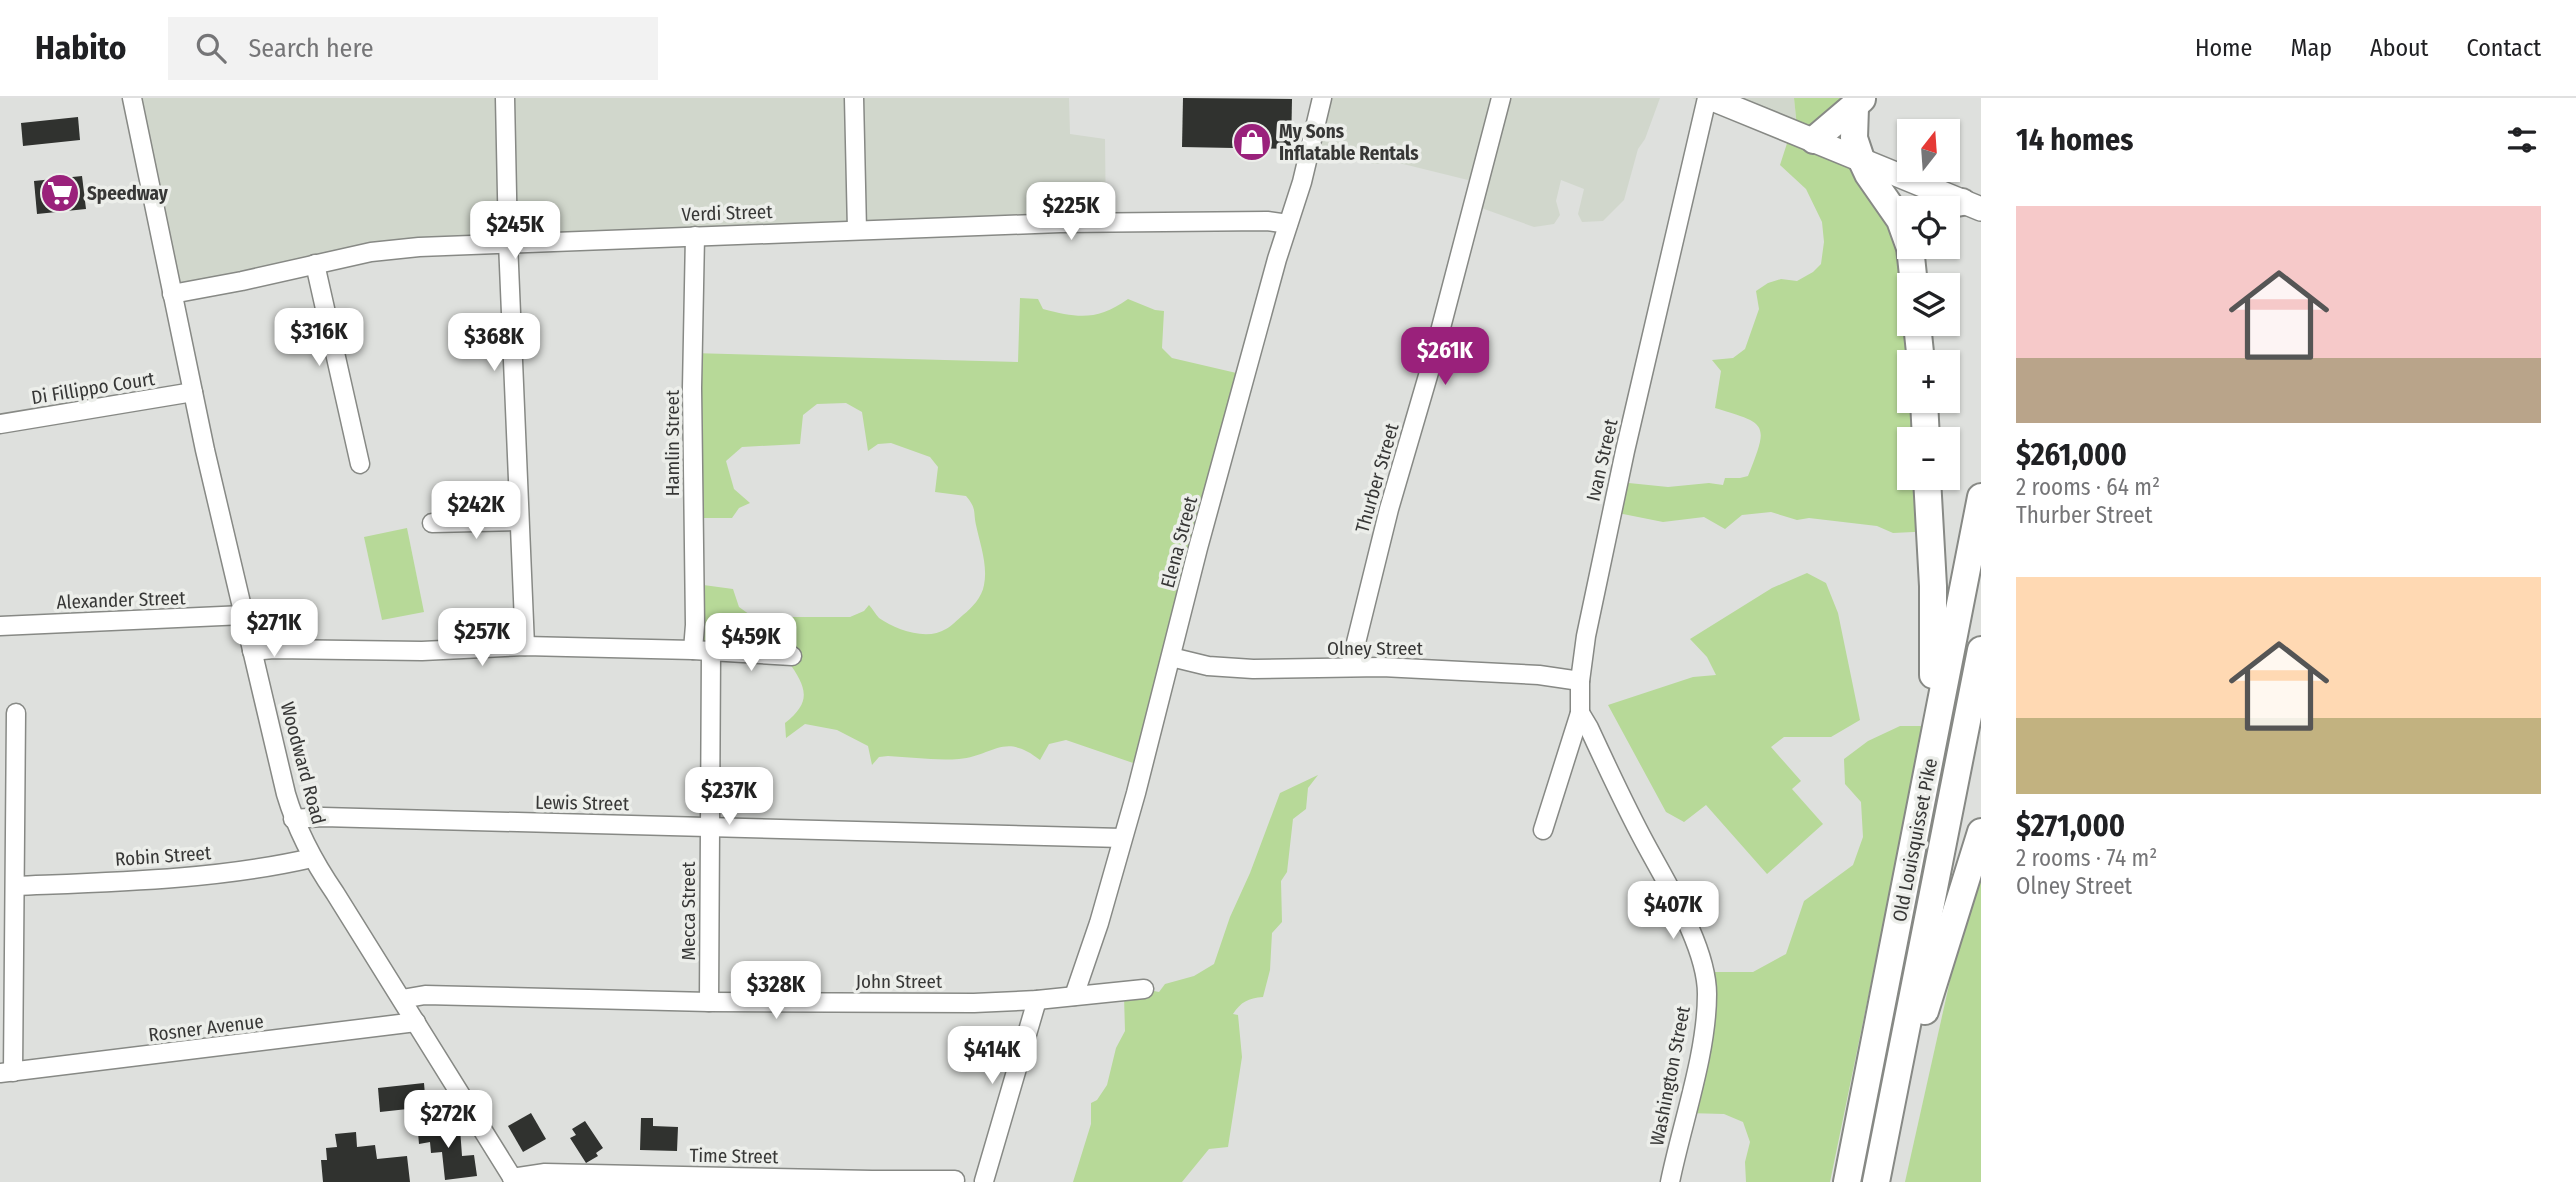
<!DOCTYPE html>
<html lang="en">
<head>
<meta charset="utf-8">
<style>
  :root { --surface:#fff; --page:#f2f2f2; --text:#202124; --muted:#757577; --line:#e0e0e0; --accent:#9a217b }
  body { margin:0; font-family:"Fira Sans Condensed",sans-serif; background:var(--page); color:var(--text); height:100vh; display:flex; flex-direction:column; font-size:26px; white-space:nowrap }
  * { box-sizing:border-box; margin:0 }
  p { font-size:23px; color:var(--muted) }
  .icon { flex:none; width:38px; height:38px; fill:none; stroke:currentColor; stroke-width:2; stroke-linecap:round; stroke-linejoin:round }
  .map { position:relative; flex:1; overflow:hidden }
  .drawer { display:flex; flex-direction:column; background:var(--surface); width:595px }
  .drawer>* { flex:none }
  .needle { width:46px; rotate:17deg }
  .buttons { position:absolute; left:1897px; top:21px; display:grid; gap:14px }
  .buttons a { display:grid; place-items:center; width:63px; height:63px; border-radius:0px; background:var(--surface); box-shadow:0 2px 5px #0004; font-size:35px }
  .price { position:absolute; translate:-50% -60px; padding:0 16px; border-radius:14px; background:#fff; color:#222; font-size:23px; line-height:46px; filter:drop-shadow(0 2px 4px #0008) }
  .price::after { content:''; position:absolute; left:50%; top:42px; width:21px; height:16px; margin-left:-10px; background:inherit; clip-path:polygon(0 0,100% 0,50% 100%) }
  .price.selected { background:var(--accent); color:#fff }
  ul { padding:0; list-style:none }
  li { display:grid; align-content:center; gap:14px; height:371px; padding:0 35px }
  li span { display:grid; place-items:center; height:217px; border-radius:0px; color:#555 }
  li>.icon { margin-inline-start:auto }
  span .icon { width:126px; height:126px; fill:#fffc; stroke-width:1 }
  li b { font-size:30px }
  h2 { display:flex; justify-content:space-between; align-items:center; height:84px; padding:0 35px; font-size:30px }
  header { display:flex; align-items:center; gap:42px; box-sizing:border-box; height:98px; padding:0 35px; background:var(--surface); border-bottom:2px solid var(--line) }
  header strong { font-size:33px }
  nav { display:flex; gap:38px; margin-inline-start:auto; font-size:24px }
  .search { width:490px; height:63px; background:var(--page); display:flex; align-items:center; gap:18px; box-sizing:border-box; padding:0 24px; border-radius:0px; color:var(--muted); font-size:26px }
  main { display:flex; flex:1; min-height:0 }
  .map>svg:first-child { display:block }
  .built { fill:#d1d7cc }
  .green { fill:#b7d998 }
  .building { fill:#30322f }
  .lines { fill:none; stroke-linecap:round; stroke-linejoin:round }
  .minor-casing { stroke:#878985; stroke-width:21 }
  .major-casing { stroke:#878985; stroke-width:26 }
  .highway-casing { stroke:#878985; stroke-width:30 }
  .minor { stroke:#fff; stroke-width:18 }
  .major { stroke:#fff; stroke-width:23 }
  .highway { stroke:#fff; stroke-width:26 }
  .labels { text-anchor:middle; dominant-baseline:central; stroke-width:7; stroke-linejoin:round; paint-order:stroke }
  .poi-label { font-size:19px; font-weight:bold; fill:#373736; stroke:#eceeea; text-anchor:start }
  .street-label { font-size:19px; fill:#373736; stroke:#eceeea }
</style>
</head>
<body>
<header>
<strong>Habito</strong>
<div class="search"><svg class="icon" aria-label="search" viewBox="0 0 24 24"><circle cx="10" cy="10" r="6"/><path d="M15 15l6 6"/></svg>Search here</div>
<nav><a>Home</a><a>Map</a><a>About</a><a>Contact</a></nav>
</header>
<main>
<div class="map">
<svg width="1981" height="1084" viewBox="0 0 1981 1084">
  <rect width="100%" height="100%" fill="#dee0dd"/>
  <g class="built">
    <path d="M131,0H1069L1070,36L1105,41L1106,130L413,151L171,197Z"/>
    <path d="M1328,0H1660L1645,41L1638,51L1624,102L1603,123L1582,124L1578,116L1584,91L1561,82L1556,103L1560,117L1554,126L1534,129L1473,107L1476,84L1395,64L1374,66L1315,46Z"/>
    <path d="M1692,0H1794L1797,29L1767,30Z"/>
  </g>
  <g class="green">
    <path d="M1794,0H1871L1840,43L1885,86L1909,104V303H1923L1926,341H1909V380H1930L1934,433L1893,435L1877,428L1809,420L1797,422L1771,414L1742,417L1725,431L1704,419L1663,424L1613,414L1619,384L1668,389L1709,385L1723,387L1725,380H1740L1748,378C1769,325 1768,326 1715,310L1721,273L1712,262L1733,260L1745,251L1759,211L1756,193L1768,185L1781,181L1797,183L1813,174L1821,166L1824,144L1822,124L1806,91L1780,67L1790,36L1797,29Z"/>
    <path d="M1020,200L1038,201L1043,211C1078,220 1097,223 1128,201L1155,212L1164,213L1162,250L1172,260L1245,277L1139,667L1066,642L1049,646L1040,662C1004,633 992,659 959,661C936,663 911,659 888,658L879,659L872,667L868,648L837,632L805,626L786,640L785,625C813,603 806,589 788,563L693,555L696,486L733,491L739,509L753,519H850L864,513L869,507C873,511 875,516 879,520C896,532 927,543 946,531C952,528 957,522 963,517C972,510 982,499 984,487C988,467 980,446 976,427C973,413 977,411 966,398L935,394L938,369L930,359L891,345L878,346L868,353L862,314L846,305L817,306L803,317L800,346L742,349L726,363L734,391L750,405L739,410L732,420H694L692,255L1018,264Z"/>
    <path d="M407,430L424,514L382,522L364,439Z"/>
    <path d="M1807,475L1826,485L1838,515L1860,622L1831,639H1784L1771,649L1801,683L1792,691L1823,726L1767,776L1706,707L1684,724L1666,714L1608,607L1693,579L1716,577L1707,559L1690,541L1772,490Z"/>
    <path d="M1900,628H1924L1830,1084H1746L1745,1064L1750,1044L1743,1024L1724,1016L1687,1015L1706,920L1702,874H1753L1786,856L1804,803L1853,767L1863,739L1861,704L1845,686L1844,661L1868,643Z"/>
    <path d="M1318,677L1308,690L1306,711L1293,721L1287,774L1281,783L1282,824L1272,835L1270,872L1263,899C1248,900 1241,904 1233,916L1238,917L1242,959L1228,1049L1209,1051L1182,1084H1073L1091,1026V1005L1097,1002L1107,987L1116,950L1125,933L1124,898L1144,891L1159,894L1165,886L1194,878L1214,866L1230,819L1250,775L1280,695Z"/>
    <path d="M1981,776V1084H1905L1951,878Z"/>
  </g>
  <g class="building">
    <path d="M1183,0L1292,1L1291,51L1182,49Z"/>
    <path d="M78,19L80,42L23,48L21,25Z"/>
    <path d="M82,78L86,111L37,116L34,83Z"/>
    <path d="M424,985L426,1009L380,1014L378,990Z"/>
    <path d="M531,1015L546,1041L523,1054L508,1028Z"/>
    <path d="M641,1020H653V1028L678,1029L677,1053L640,1052Z"/>
    <path d="M431,1022L433,1033L460,1030L462,1058L474,1057L477,1078L445,1082L442,1054L431,1055L430,1044L419,1046L417,1023Z"/>
    <path d="M585,1023L603,1050L596,1055L598,1058L586,1065L570,1040L576,1037L572,1031Z"/>
    <path d="M356,1034L357,1049L375,1047L377,1061L407,1058L410,1084H323L321,1062H327L326,1050L337,1049L335,1036Z"/>
  </g>
  <g class="lines">
    <defs>
      <g id="minor">
        <path d="M132,0L205,352L286,696C297,733 313,763 335,795L515,1084"/>
        <path d="M505,0L508,144L525,548"/>
        <path d="M854,0L857,132"/>
        <path d="M315,166L360,366"/>
        <path d="M172,196L242,183L371,154L419,149L1060,125L1267,123L1288,126"/>
        <path d="M0,326L193,294"/>
        <path d="M432,425L519,423"/>
        <path d="M0,528L244,517"/>
        <path d="M693,552L695,527L692,290L695,138"/>
        <path d="M252,553L274,551L422,553L525,548L693,552L792,558"/>
        <path d="M1171,559L1208,568L1253,571L1382,569L1539,577L1580,583"/>
        <path d="M1350,569L1389,411L1432,264L1501,0"/>
        <path d="M1580,615L1589,630C1607,669 1625,708 1645,745C1667,786 1707,849 1707,896C1707,956 1682,1025 1670,1084"/>
        <path d="M293,721L323,719L1122,740"/>
        <path d="M1543,732L1580,615V583L1586,538L1625,353L1707,0"/>
        <path d="M16,788C113,784 217,782 312,760"/>
        <path d="M1074,898L1099,825L1136,695L1198,450L1277,161L1302,84L1322,0"/>
        <path d="M402,901L425,897L709,904L974,905L1037,902L1144,891"/>
        <path d="M709,904L711,554"/>
        <path d="M13,974L16,615"/>
        <path d="M0,975L416,924"/>
        <path d="M512,1080L545,1075L872,1082H955"/>
        <path d="M984,1083L1037,902"/>
      </g>
      <path id="major" d="M1710,0L1981,111"/>
      <g id="highway">
        <path d="M1855,9L1854,40L1861,61L1868,76L1900,122L1909,147"/>
        <path d="M1814,42L1862,1"/>
        <path d="M1929,110L1962,104"/>
        <path d="M1910,149L1914,187"/>
        <path d="M1917,226L1921,264"/>
        <path d="M1924,303L1926,341"/>
        <path d="M1927,380L1933,488V577"/>
        <path d="M1925,913L1981,734"/>
        <path d="M1847,1084L1981,399"/>
        <path d="M1876,1084L1981,552"/>
      </g>
    </defs>
    <use href="#minor" class="minor-casing"/>
    <use href="#major" class="major-casing"/>
    <use href="#highway" class="highway-casing"/>
    <use href="#minor" class="minor"/>
    <use href="#major" class="major"/>
    <use href="#highway" class="highway"/>
  </g>
  <defs>
    <symbol id="shop-disc" viewBox="-11 -11 22 22"><circle r="9.5" fill="#9a217b" stroke="#eceeea"/><path d="M-5-2.5h2.3a2.7 3.5 0 0 1 5.4 0H5L5.5 6h-11ZM-1.5-2.5h3a1.5 2.3 0 0 0-3 0Z" fill="#fff"/></symbol>
    <symbol id="supermarket-disc" viewBox="-11 -11 22 22"><circle r="9.5" fill="#9a217b" stroke="#eceeea"/><path d="M-6-5.5h2.5l.6 2H6L4.5 2H-2.5L-4.4-4H-6ZM-1.5 3.2a1.3 1.3 0 1 0 .1 0ZM3 3.2a1.3 1.3 0 1 0 .1 0Z" fill="#fff"/></symbol>
  </defs>
  <g fill-rule="evenodd">
    <use href="#shop-disc" x="1230" y="22" width="44" height="44"/>
    <use href="#supermarket-disc" x="38" y="73" width="44" height="44"/>
  </g>
  <g class="labels">
    <g class="poi-label">
      <text x="1279" y="33">My Sons<tspan x="1279" dy="22">Inflatable Rentals</tspan></text>
      <text x="87" y="95">Speedway</text>
    </g>
    <g class="street-label">
      <text transform="translate(727 115) rotate(-2)">Verdi Street</text>
      <text transform="translate(93 290) rotate(-9)">Di Fillippo Court</text>
      <text transform="translate(672 345) rotate(-90)">Hamlin Street</text>
      <text transform="translate(1602 362) rotate(-77)">Ivan Street</text>
      <text transform="translate(1377 380) rotate(-74)">Thurber Street</text>
      <text transform="translate(1179 444) rotate(-75)">Elena Street</text>
      <text transform="translate(121 502) rotate(-2)">Alexander Street</text>
      <text x="1375" y="550">Olney Street</text>
      <text transform="translate(303 665) rotate(75)">Woodward Road</text>
      <text transform="translate(582 705) rotate(1)">Lewis Street</text>
      <text transform="translate(1915 742) rotate(-79)">Old Louisquisset Pike</text>
      <text transform="translate(163 758) rotate(-4)">Robin Street</text>
      <text transform="translate(688 813) rotate(-90)">Mecca Street</text>
      <text x="899" y="883">John Street</text>
      <text transform="translate(206 930) rotate(-7)">Rosner Avenue</text>
      <text transform="translate(1670 978) rotate(-79)">Washington Street</text>
      <text transform="translate(734 1058) rotate(1)">Time Street</text>
    </g>
  </g>
</svg>
<div class="buttons">
<a><svg class="needle" viewBox="-14 -14 28 28"><path d="M0-13l5 13h-10z" fill="#e53935"/><path d="M0 13l5-13h-10z" fill="#757577"/></svg></a>
<a><svg class="icon" aria-label="locate" viewBox="0 0 24 24"><circle cx="12" cy="12" r="6"/><path d="M12 2v4M12 18v4M2 12h4M18 12h4"/></svg></a>
<a><svg class="icon" aria-label="layers" viewBox="0 0 24 24"><path d="M12 4l9 5-9 5-9-5zM3 14l9 5 9-5"/></svg></a>
<a>+</a>
<a>−</a>
</div>
<b class="price" style="left:1071px;top:144px">$225K</b>
<b class="price" style="left:515px;top:163px">$245K</b>
<b class="price" style="left:319px;top:270px">$316K</b>
<b class="price" style="left:494px;top:275px">$368K</b>
<b class="price selected" style="left:1445px;top:289px">$261K</b>
<b class="price" style="left:476px;top:443px">$242K</b>
<b class="price" style="left:274px;top:561px">$271K</b>
<b class="price" style="left:482px;top:570px">$257K</b>
<b class="price" style="left:751px;top:575px">$459K</b>
<b class="price" style="left:729px;top:729px">$237K</b>
<b class="price" style="left:1673px;top:843px">$407K</b>
<b class="price" style="left:776px;top:923px">$328K</b>
<b class="price" style="left:992px;top:988px">$414K</b>
<b class="price" style="left:448px;top:1052px">$272K</b>
</div>
<section class="drawer">
<h2>14 homes<svg class="icon" aria-label="filters" viewBox="0 0 24 24"><path d="M4 7h16M4 17h16"/><circle cx="9" cy="7" r="2"/><circle cx="15" cy="17" r="2"/></svg></h2>
<ul>
<li><span style="background:linear-gradient(#f6c9c9 70%,#b9a48a 0)"><svg class="icon" aria-label="home" viewBox="0 0 24 24"><path d="M3 11l9-7 9 7M6 9v11h12V9"/></svg></span><div><b>$261,000</b><p>2 rooms · 64 m²</p><p>Thurber Street</p></div></li>
<li><span style="background:linear-gradient(#ffd9b3 65%,#c2b280 0)"><svg class="icon" aria-label="home" viewBox="0 0 24 24"><path d="M3 11l9-7 9 7M6 9v11h12V9"/></svg></span><div><b>$271,000</b><p>2 rooms · 74 m²</p><p>Olney Street</p></div></li>
</ul>
</section>
</main>
</body>
</html>
